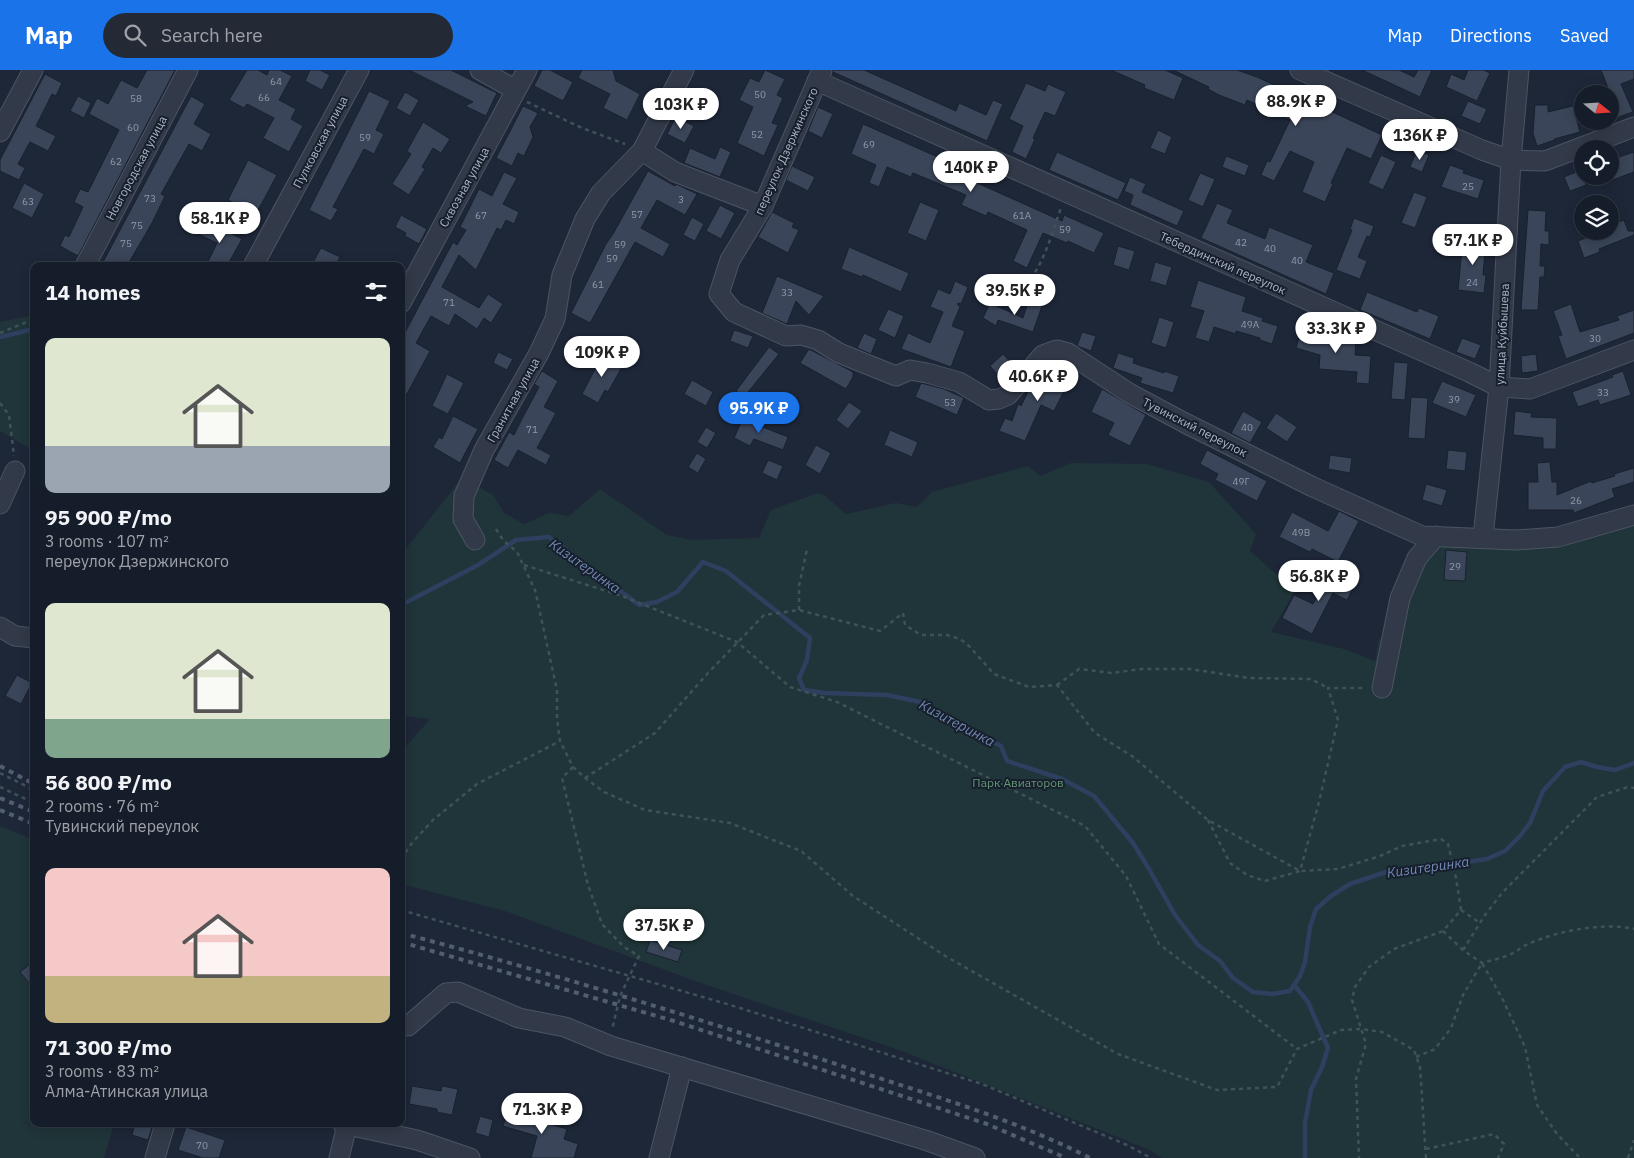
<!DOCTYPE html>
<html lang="en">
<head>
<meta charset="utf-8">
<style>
  :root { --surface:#161d2a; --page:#232a36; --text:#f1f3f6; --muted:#9ea2a8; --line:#353b47; --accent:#1a73e8 }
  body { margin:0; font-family:"IBM Plex Sans",sans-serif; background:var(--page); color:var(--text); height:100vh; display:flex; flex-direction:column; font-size:19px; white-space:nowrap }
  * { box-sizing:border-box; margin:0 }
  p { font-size:16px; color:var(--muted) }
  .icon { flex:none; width:28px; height:28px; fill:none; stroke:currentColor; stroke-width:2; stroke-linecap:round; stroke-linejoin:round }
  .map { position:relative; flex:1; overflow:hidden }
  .drawer { position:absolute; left:30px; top:192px; width:375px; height:865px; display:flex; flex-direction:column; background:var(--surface); border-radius:10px; box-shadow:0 2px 12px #0003,0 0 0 1px var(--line) }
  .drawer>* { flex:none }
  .needle { width:32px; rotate:108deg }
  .buttons { position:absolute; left:1574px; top:15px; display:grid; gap:10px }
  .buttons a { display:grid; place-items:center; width:45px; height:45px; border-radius:50%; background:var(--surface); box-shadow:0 2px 12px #0003,0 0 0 1px var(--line); font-size:25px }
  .price { position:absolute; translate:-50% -42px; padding:0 11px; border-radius:18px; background:#fff; color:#222; font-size:16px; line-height:32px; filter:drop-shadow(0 1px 2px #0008) }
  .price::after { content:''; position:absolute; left:50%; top:30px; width:15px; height:11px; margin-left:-8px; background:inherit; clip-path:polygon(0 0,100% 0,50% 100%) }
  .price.active { background:var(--accent); color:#fff }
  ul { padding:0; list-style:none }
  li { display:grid; align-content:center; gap:10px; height:265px; padding:0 15px }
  li span { display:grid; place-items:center; height:155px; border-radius:10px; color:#555 }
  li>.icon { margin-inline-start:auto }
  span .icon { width:90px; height:90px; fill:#fffc; stroke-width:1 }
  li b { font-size:21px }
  h2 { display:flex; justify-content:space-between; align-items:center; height:60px; padding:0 15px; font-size:21px }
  header { display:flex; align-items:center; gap:30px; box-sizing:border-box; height:70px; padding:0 25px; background:var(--accent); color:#fff }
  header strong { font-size:24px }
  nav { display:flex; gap:28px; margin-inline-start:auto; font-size:18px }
  .search { width:350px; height:45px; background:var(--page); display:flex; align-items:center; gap:12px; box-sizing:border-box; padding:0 18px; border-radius:28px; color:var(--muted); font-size:19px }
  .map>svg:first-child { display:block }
  .green { fill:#203539 }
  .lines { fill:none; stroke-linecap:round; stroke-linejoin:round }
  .stream { stroke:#2e3f5f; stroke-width:4.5 }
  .building { fill:#3a4559; stroke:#19212f }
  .minor-casing { stroke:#4c5464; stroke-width:21 }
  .path { stroke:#3e5257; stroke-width:2.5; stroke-dasharray:4 4; stroke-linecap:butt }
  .minor { stroke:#323a49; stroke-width:19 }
  .rail { stroke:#535d70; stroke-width:4; stroke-dasharray:5 5; stroke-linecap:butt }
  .labels { text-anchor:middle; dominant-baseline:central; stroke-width:4; stroke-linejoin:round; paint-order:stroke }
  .number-label { font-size:10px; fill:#9098ab }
  .street-label { font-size:12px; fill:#acb4c6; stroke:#171f2d }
  .park-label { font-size:12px; fill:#629772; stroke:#171f2d }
  .water-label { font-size:14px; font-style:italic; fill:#7188b1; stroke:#171f2d }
</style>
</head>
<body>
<header>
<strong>Map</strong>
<div class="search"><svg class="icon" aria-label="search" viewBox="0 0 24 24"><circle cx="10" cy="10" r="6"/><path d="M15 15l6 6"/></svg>Search here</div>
<nav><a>Map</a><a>Directions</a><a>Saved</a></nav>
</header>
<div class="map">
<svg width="1634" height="1088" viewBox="0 0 1634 1088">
  <rect width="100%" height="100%" fill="#1e2738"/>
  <g class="green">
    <path d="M34,245V381L0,361V252Z"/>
    <path d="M1071,393L1147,394L1209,412L1256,464L1250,481L1295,521L1271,562L1344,579L1375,591L1379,569L1390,567L1425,469L1484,470L1634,448V1088H1162L1150,1080L902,981L698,912L505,841L401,814V682L430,649L404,646L401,643V485L462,408L493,425L504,443L524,454L549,443L569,446L600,419L667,465L692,470L759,468L771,440L818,423L824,425L846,444L896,433L917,437L932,422L1028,396L1040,406Z"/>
    <path d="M0,756L34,770V1054H114L104,1088H0Z"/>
  </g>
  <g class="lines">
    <g class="stream">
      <path d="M0,267L34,259"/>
      <path d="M401,535L478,495L516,470L549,467L639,535L657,532L677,522L703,492L726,501L810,568L807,590L799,608L804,620L825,623L887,625L920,632L1001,676L1007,691L1062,709L1094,726L1133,773L1149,799L1175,845L1198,875L1220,891L1233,908L1253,922L1272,924L1290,921L1300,906L1305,892L1310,857L1316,839L1331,826L1350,814L1389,801L1435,794H1453L1487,789L1505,781L1520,766L1530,753L1543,721L1565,697L1581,692L1597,697L1615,700L1634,693"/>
      <path d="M1294,915L1308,932L1328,978L1322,997L1311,1020L1305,1053V1088"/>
    </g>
  </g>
  <g class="building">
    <path d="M147,0H175L78,186L60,176L65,165L69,167L83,137L74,132L80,119L88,122L119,60L89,44L97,28L108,34L121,10L137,18Z"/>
    <path d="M247,0H258L267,5L269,0H280L292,6L279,30L296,39L291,49L303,56L289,82L263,68L274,48L247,34L244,38L229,30Z"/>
    <path d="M310,0H320L330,5L322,20L305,11Z"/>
    <path d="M409,0H451L497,23L486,46L465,36L473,32Z"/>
    <path d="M542,0H550L573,12L563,31L534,16Z"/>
    <path d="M582,0H613L616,11L640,24L627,50L603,38L610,24L578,8Z"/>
    <path d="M765,0L785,9L777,25L783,28L772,53L778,55L764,86L737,73L753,37L739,30L750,8L759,12Z"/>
    <path d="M833,0H864L956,41L959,33L986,45L993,30L1003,34L987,71L833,2Z"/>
    <path d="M1111,0H1165L1183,8L1174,30L1144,18L1145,15Z"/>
    <path d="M1173,0H1237L1257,7L1382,65L1371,89L1347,78L1331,113L1333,114L1325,132L1302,122L1314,92L1290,81L1274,111L1261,105L1267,91L1270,92L1290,50L1247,30L1245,35L1219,25L1208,19L1209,17Z"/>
    <path d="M1362,0H1399L1414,7L1418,0H1432L1420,27Z"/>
    <path d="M1468,0H1484L1490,3L1477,31L1446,17L1451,4L1464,10Z"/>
    <path d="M1601,0H1634V9L1621,14L1633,42L1610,50V23Z"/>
    <path d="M45,4L62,13L56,26L52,24L36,56L56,66L48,81L30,72L18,94L25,98L19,110L0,101V90Z"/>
    <path d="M1026,13L1045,21L1048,14L1066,22L1055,46L1045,42L1033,68L1035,69L1026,89L1012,82L1023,56L1009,49Z"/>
    <path d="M369,21L390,31L376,60L384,64L374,84L364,79L333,137L338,139L331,151L309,140Z"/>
    <path d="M405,22L419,30L410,46L396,38Z"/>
    <path d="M78,26L91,33L84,48L70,41Z"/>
    <path d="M191,26L205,34L194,54L211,64L202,81L189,74L161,124L165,126L152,153L127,196H101Z"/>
    <path d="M698,28L710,35L702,51L689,44Z"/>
    <path d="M1468,31L1487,39L1480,54L1461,46Z"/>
    <path d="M1535,35H1548V42L1573,36L1580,62L1554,69L1555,70L1537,76L1533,63Z"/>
    <path d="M523,36L538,43L530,57L533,67L524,86L518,83L512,96L496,88Z"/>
    <path d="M818,37L833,44L822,68L808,61Z"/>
    <path d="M676,47L694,56L685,73L667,64Z"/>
    <path d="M423,52L450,69L441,83L433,78L422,97L425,99L409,125L392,114L411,84L407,81Z"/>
    <path d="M863,54L958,96L955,103L1062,151L1064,145L1104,163L1094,183L1068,171L1067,173L1043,163L1027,198L1013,191L1027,160L988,142L986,146L961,135L966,125L913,103L911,107L887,97L879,117L869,113L876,95L851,84Z"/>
    <path d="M1158,60L1172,67L1165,84L1150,78Z"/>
    <path d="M720,77L731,82L720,107L684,93L690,78L715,89Z"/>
    <path d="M1417,80L1429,85L1422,102L1410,97Z"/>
    <path d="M1057,82L1126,113L1118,130L1049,100Z"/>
    <path d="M1634,82V102L1610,111V90Z"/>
    <path d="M1381,85L1396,92L1383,120L1368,113Z"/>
    <path d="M1226,86L1249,95L1245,106L1222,97Z"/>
    <path d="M248,90L277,105L256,144L228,130Z"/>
    <path d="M1450,95L1464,100L1463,103L1484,110L1478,129L1441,117Z"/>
    <path d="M792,96L815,107L808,121L786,110Z"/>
    <path d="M1581,100L1586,115L1570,121L1564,107Z"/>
    <path d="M648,101L675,116L676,114L697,124L685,145L657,130L641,158L670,174L663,187L635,172L590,253L571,243L606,174L613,164Z"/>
    <path d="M504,102L517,108L503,134L519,142L514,154L506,150L501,160L497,158L476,200L459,185L442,217L479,238L488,224L503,234L491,253L484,248L477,259L455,244L449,256L431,246L416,273L430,281L401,335V270L453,172L457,175L466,160L460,157L479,119L492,126Z"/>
    <path d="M1200,103L1215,109L1203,137L1188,130Z"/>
    <path d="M1130,107L1146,114L1142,122L1184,141L1177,156L1130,135L1133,125L1124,121Z"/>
    <path d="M24,113L44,124L32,148L12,138Z"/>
    <path d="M1414,122L1427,127L1415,158L1401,153Z"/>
    <path d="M920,132L939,140L926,171L907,163Z"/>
    <path d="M1217,133L1233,140L1227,153L1265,169L1269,157L1313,175L1306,192L1334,203L1326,224L1201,168Z"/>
    <path d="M720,135L735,143L721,169L706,161Z"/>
    <path d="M1528,140L1546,141L1545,161H1549V175L1541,174L1540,196H1545L1544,207H1540L1538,240H1521Z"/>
    <path d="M772,142L794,153L792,157L799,160L788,183L758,167Z"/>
    <path d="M401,145L427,159L419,174L405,166L406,163L395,157Z"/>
    <path d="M692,147L704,154L695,171L683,165Z"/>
    <path d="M1354,148L1374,156L1370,167L1367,166L1358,187L1367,191L1360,209L1336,200L1352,160L1350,159Z"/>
    <path d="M205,150L242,169L227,196H206L217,173L198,164Z"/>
    <path d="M1624,150L1628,161H1634V165L1599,179L1600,182L1584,188L1578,171L1603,161H1610V155Z"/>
    <path d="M1463,169L1486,170L1483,205H1486L1484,223L1458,220Z"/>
    <path d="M1118,176L1135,181L1129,200L1113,195Z"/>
    <path d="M849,177L909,203L901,222L863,205L862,207L841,199Z"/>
    <path d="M321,178L340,187L335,196H311Z"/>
    <path d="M1155,192L1172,197L1166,216L1150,211Z"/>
    <path d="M777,206L824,226L809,245L796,231L787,254L762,243Z"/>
    <path d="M1198,210L1246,227L1242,241L1263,248L1262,251L1278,256L1272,274L1260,270V268L1236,261V264L1214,257L1209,272L1195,268L1204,241L1190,237Z"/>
    <path d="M955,211L968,217L961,234L959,233L957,234L960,237L952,256L965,261L951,297L901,279L908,263L930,273L943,242L930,237L938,219L950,224Z"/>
    <path d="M1367,222L1417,242L1419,238L1439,246L1430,269L1360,240Z"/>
    <path d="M1029,229L1043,233L1033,262L998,250L996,256L983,248L990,233L1023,248Z"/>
    <path d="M1571,234L1580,262L1619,250L1617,246L1634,240V263L1566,289L1558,266L1562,265L1553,241Z"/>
    <path d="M888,239L904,246L895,268L878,260Z"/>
    <path d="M1159,247L1174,252L1166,278L1151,273Z"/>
    <path d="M1302,258L1334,266V268L1356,270L1355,285L1371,286L1369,314L1356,313L1357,302L1319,299L1320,285L1296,278Z"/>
    <path d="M734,260L753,266L748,278L730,271Z"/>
    <path d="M1082,262L1096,266L1091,281L1077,276Z"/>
    <path d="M864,263L877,269L871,284L857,278Z"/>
    <path d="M1462,268L1481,275L1475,289L1456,282Z"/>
    <path d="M769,277L779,284L744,327L736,321Z"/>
    <path d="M809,279L853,302V307L846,319L800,293Z"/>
    <path d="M498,282L513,289L507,300L493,293Z"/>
    <path d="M1118,283L1134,288L1133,293L1164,303V301L1179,306L1173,323L1140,313L1142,308L1113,298Z"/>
    <path d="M603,284L623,295L608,322L605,320L598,333L582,324Z"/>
    <path d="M1003,284L1012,294L999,306L990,296Z"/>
    <path d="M1536,284L1538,301L1522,303L1521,286Z"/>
    <path d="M1394,292L1408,293L1405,330L1391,329Z"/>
    <path d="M1055,294L1073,303L1054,341L1041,335L1025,371L999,361L1005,348L1012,351L1018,334L1021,336L1031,316L1037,319L1048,298L1052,300Z"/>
    <path d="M542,301L558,311L544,337L556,343L537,378L551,385L546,395L518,380L508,398L494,390L509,362L514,365L524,345L539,317L534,314Z"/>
    <path d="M1623,301L1631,325L1600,335L1598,330L1578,337L1572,322L1613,307L1612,305Z"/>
    <path d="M447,304L464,313L448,344L432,336Z"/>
    <path d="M692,310L713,322L706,336L684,324Z"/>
    <path d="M1442,311L1476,325L1466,347L1432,333Z"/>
    <path d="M921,313L944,319L964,328L957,345L915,327Z"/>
    <path d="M1102,319L1146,345L1130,376L1108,365L1114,353L1091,342Z"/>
    <path d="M1411,327L1428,328L1425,369L1408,368Z"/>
    <path d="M849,332L862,341L848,359L836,350Z"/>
    <path d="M1243,341L1262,352L1250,373L1231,363Z"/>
    <path d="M1515,341L1532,343L1531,347L1557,348L1556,379H1543V368L1513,365Z"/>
    <path d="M1276,343L1297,357L1287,372L1266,358Z"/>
    <path d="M453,346L478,359L460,393L433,377L439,367L442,369Z"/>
    <path d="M744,346L761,354L760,356L788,367L783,380L754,369L750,376L734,368Z"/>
    <path d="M706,357L716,363L707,378L697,372Z"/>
    <path d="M890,360L918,372L912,387L884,375Z"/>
    <path d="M816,375L831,383L820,404L805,395Z"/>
    <path d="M1207,380L1267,411L1257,431L1215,410L1218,404L1200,394Z"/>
    <path d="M1448,380L1467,382L1465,401L1446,399Z"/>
    <path d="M697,383L706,389L698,403L688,397Z"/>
    <path d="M1330,385L1352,388L1350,403L1328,399Z"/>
    <path d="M768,390L783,396L777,410L762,403Z"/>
    <path d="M1550,392L1552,412H1557V425L1591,411L1592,413L1615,406L1614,404L1634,398V412L1612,419L1615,427L1574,443L1573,440H1528V412H1538L1537,393Z"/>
    <path d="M1426,414L1447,420L1442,436L1422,430Z"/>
    <path d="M1339,441L1359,451L1338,492L1312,479L1310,482L1279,467L1292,442L1328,461Z"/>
    <path d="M1446,480L1467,482L1465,511L1444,510Z"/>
    <path d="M1332,498L1357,511L1347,530L1333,523L1312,564L1282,548L1294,525L1313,534Z"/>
    <path d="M17,605L32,613L21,634L5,626Z"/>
    <path d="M650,870L682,880L678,892L646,882Z"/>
    <path d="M34,891V919L20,902Z"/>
    <path d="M412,1016L441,1021L442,1016L458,1019L452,1045L437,1042V1039L409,1034Z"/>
    <path d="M510,1034L525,1038L522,1046L567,1059L564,1069L578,1074L574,1088H531L537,1066L503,1056Z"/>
    <path d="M480,1046L493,1050L489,1067L475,1063Z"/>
    <path d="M135,1054H153L148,1070L132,1065Z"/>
    <path d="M186,1057L225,1070L219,1088H203L178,1080Z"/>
  </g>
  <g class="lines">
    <defs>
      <g id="minor">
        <path d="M480,0L516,20"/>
        <path d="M822,0L763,136L730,190L719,224L734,242L786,266L801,265L818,270L839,283L896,306L910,300L927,303L959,312L989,330L999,329L1008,325L1043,285L1057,280L1068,283L1129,323L1185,353L1313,417L1422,466L1516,470L1558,467L1634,445"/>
        <path d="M1300,0L1482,80L1511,90L1545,91L1634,57"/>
        <path d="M817,11L1469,302L1499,317L1530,319L1634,280"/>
        <path d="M0,62L33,0"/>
        <path d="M642,81L675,102L763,136"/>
        <path d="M85,196L188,0"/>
        <path d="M253,196L359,0"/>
        <path d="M401,233L527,0"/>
        <path d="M0,434L15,401"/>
        <path d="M1483,467L1499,317L1511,90L1519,0"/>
        <path d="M475,470L463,449L464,426L484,380L539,283L555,249L562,205L585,149L601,123L642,81L684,0"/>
        <path d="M0,557L15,566L34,568"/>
        <path d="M1382,618L1400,528L1417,488L1436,466"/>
        <path d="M408,956L446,923L458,922L519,948L565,957L611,976L925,1070L975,1088"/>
        <path d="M343,1054L417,1070L470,1088"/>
        <path d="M155,1088L165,1054"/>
        <path d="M339,1088L347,1055"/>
        <path d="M659,1088L682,997"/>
      </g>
    </defs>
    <use href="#minor" class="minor-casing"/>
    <g class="path">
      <path d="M527,32L582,58L625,74"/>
      <path d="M1005,223L1016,224C1042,204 1050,168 1061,138"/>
      <path d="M0,263L34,249"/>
      <path d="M0,333L9,345L14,386"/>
      <path d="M496,459L503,470L517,482L535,520L557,620V649L560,671L573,697L585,708L604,722L645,740L730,753L801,781L853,826L947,887L1118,984L1217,1020L1277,1017L1297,979L1341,960L1361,959L1382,962L1414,980L1420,997L1426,1088"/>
      <path d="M524,495L622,526L737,572L790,617L837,632L1085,756L1126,806L1159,874L1297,979"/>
      <path d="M799,540V516L807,479"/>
      <path d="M903,543L905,555L921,565H947L960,569L969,576L994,604L1029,617L1057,615L1095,663L1132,686L1208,750L1300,801L1338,799L1380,786L1402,776L1441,769L1448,774L1456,808L1461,840L1443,861L1394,879L1369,897L1355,917L1352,930L1366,974L1356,1009L1359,1088"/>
      <path d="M1057,615L1079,599L1111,603L1142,599H1190L1249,608L1311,609L1328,618"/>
      <path d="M573,697L562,708L588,815L602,854L624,877L639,886L620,926L612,960"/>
      <path d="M0,703L34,720"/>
      <path d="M585,708L655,663L708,603L764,545L799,540L880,561L903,543"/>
      <path d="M0,717L34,733"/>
      <path d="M1208,750L1230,793L1247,805L1265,811L1300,801L1319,732L1338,650L1328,618H1366"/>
      <path d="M401,789L412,773L433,750L477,714L560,671"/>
      <path d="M401,840L727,934L982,1014L1127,1075L1151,1088"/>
      <path d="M1461,840L1480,853"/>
      <path d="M1443,861L1463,880L1482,893C1491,890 1500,889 1508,885C1516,883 1521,877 1528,874C1557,861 1603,852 1634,859"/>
      <path d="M1463,880L1485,845L1502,823L1597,727L1628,717L1634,718"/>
      <path d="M1416,987L1435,979L1451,958L1463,925L1482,893L1502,928L1525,977L1537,1035L1557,1064L1580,1088"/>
      <path d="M1426,1079L1494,1064L1504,1074L1498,1088"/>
      <path d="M1628,1088L1634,1070"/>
    </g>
    <use href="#minor" class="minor"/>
    <g class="rail">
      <path d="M0,696L34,714"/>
      <path d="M0,728L34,742"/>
      <path d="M0,740L34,754"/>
      <path d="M401,863C548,902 694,947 839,995C923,1023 1010,1047 1090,1088"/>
      <path d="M401,872L674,951L987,1054L1066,1088"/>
    </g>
  </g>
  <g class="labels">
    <g class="number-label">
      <text x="276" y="11">64</text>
      <text x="760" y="24">50</text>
      <text x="264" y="27">66</text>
      <text x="136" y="28">58</text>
      <text x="133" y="57">60</text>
      <text x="757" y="64">52</text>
      <text x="365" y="67">59</text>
      <text x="869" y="74">69</text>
      <text x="116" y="91">62</text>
      <text x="1468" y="116">25</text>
      <text x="150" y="128">73</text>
      <text x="681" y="129">3</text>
      <text x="28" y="131">63</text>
      <text x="637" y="144">57</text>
      <text x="481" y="145">67</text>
      <text x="1022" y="145">61А</text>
      <text x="137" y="155">75</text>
      <text x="1065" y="159">59</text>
      <text x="1241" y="172">42</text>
      <text x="126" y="173">75</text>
      <text x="620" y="174">59</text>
      <text x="1270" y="178">40</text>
      <text x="612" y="188">59</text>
      <text x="1297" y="190">40</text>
      <text x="1472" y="212">24</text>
      <text x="598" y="214">61</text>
      <text x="787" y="222">33</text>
      <text x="449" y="232">71</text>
      <text x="1250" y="254">49А</text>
      <text x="1595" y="268">30</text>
      <text x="1603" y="322">33</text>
      <text x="1454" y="329">39</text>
      <text x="950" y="332">53</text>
      <text x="1247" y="357">40</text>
      <text x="532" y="359">71</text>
      <text x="1241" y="411">49Г</text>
      <text x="1576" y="430">26</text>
      <text x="1301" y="462">49В</text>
      <text x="1455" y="496">29</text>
      <text x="202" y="1075">70</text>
    </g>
    <g class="street-label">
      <text transform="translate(320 72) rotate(-62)">Пулковская улица</text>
      <text transform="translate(786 81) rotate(-66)">переулок Дзержинского</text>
      <text transform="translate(136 98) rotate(-62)">Новгородская улица</text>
      <text transform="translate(464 117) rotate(-61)">Сквозная улица</text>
      <text transform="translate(1223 193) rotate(24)">Тебердинский переулок</text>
      <text transform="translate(1502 264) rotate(-87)">улица Куйбышева</text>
      <text transform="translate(513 330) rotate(-61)">Гранитная улица</text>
      <text transform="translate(1195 357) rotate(27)">Тувинский переулок</text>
    </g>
    <g class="park-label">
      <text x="1018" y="712">Парк Авиаторов</text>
    </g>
    <g class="water-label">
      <text transform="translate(585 496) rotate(35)">Кизитеринка</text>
      <text transform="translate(957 653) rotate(28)">Кизитеринка</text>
      <text transform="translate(1428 797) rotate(-8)">Кизитеринка</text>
    </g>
  </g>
</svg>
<div class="buttons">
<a><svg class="needle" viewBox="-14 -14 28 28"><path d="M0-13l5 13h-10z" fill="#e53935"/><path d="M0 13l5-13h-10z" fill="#9ea2a8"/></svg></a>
<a><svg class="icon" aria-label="locate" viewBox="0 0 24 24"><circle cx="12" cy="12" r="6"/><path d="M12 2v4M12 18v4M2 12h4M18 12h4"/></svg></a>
<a><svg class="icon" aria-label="layers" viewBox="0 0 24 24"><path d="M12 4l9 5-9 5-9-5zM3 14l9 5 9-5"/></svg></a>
</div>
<b class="price" style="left:1296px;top:57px">88.9K ₽</b>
<b class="price" style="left:681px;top:60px">103K ₽</b>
<b class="price" style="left:1420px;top:91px">136K ₽</b>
<b class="price" style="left:971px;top:123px">140K ₽</b>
<b class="price" style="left:220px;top:174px">58.1K ₽</b>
<b class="price" style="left:1473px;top:196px">57.1K ₽</b>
<b class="price" style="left:1015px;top:246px">39.5K ₽</b>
<b class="price" style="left:1336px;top:284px">33.3K ₽</b>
<b class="price" style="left:602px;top:308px">109K ₽</b>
<b class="price" style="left:1038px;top:332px">40.6K ₽</b>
<b class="price active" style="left:759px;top:364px">95.9K ₽</b>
<b class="price" style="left:1319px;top:532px">56.8K ₽</b>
<b class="price" style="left:664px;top:881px">37.5K ₽</b>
<b class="price" style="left:542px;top:1065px">71.3K ₽</b>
<section class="drawer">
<h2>14 homes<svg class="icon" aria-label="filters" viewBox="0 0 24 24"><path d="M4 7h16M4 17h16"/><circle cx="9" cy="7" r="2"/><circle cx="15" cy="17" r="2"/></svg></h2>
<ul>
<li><span style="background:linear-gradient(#dfe7d0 70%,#9aa5b1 0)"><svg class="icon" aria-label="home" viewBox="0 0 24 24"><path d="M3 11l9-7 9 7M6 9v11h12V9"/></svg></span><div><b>95 900 ₽/mo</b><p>3 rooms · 107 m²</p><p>переулок Дзержинского</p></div></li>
<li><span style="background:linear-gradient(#dfe7d0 75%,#7fa58c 0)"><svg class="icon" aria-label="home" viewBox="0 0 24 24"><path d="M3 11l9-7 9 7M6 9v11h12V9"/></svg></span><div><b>56 800 ₽/mo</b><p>2 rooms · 76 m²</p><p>Тувинский переулок</p></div></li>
<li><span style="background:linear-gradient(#f6c9c9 70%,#c2b280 0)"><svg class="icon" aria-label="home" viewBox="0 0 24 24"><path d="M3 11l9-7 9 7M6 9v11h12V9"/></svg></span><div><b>71 300 ₽/mo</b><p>3 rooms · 83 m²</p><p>Алма-Атинская улица</p></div></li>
</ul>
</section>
</div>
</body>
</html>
